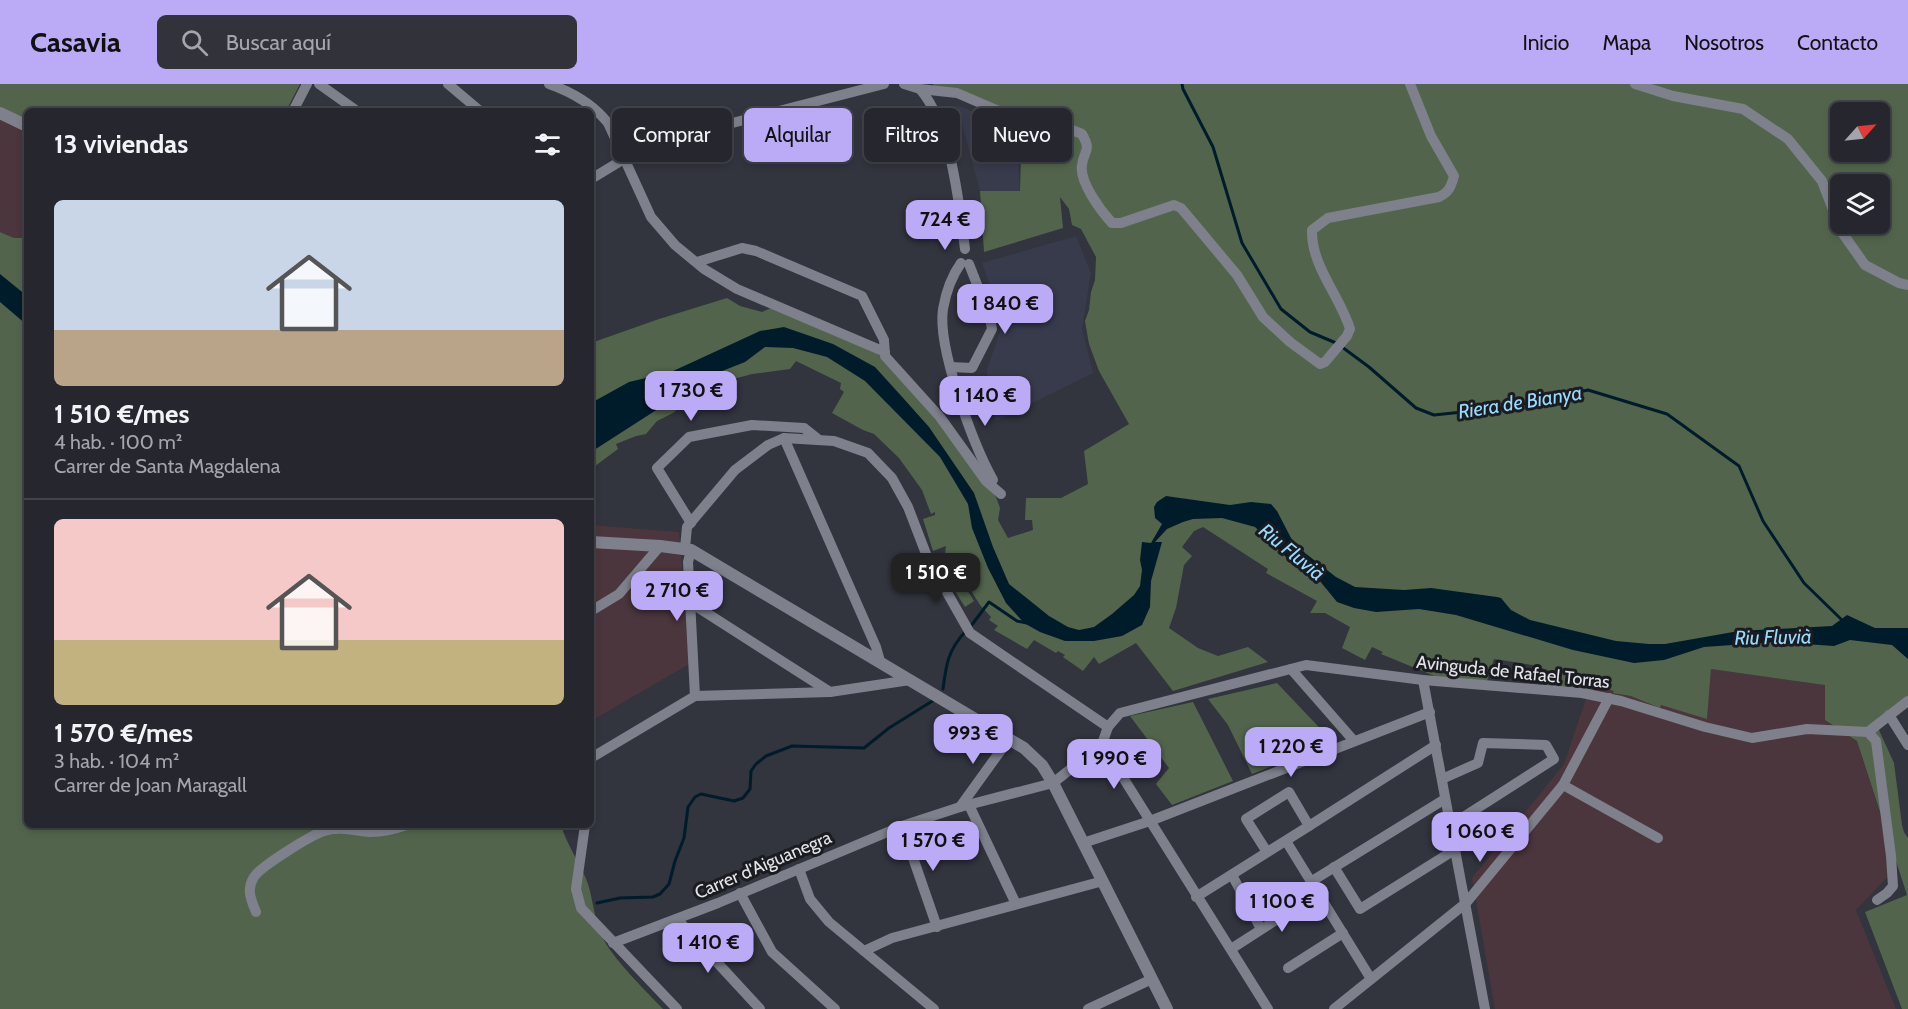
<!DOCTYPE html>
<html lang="es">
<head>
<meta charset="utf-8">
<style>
  :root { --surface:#26272e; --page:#32333a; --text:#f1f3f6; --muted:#a4a5aa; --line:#42444a; --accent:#bbaaf6 }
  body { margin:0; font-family:Cabin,sans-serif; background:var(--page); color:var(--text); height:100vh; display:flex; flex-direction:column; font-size:22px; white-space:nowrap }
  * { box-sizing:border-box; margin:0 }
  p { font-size:20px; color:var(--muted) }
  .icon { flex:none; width:33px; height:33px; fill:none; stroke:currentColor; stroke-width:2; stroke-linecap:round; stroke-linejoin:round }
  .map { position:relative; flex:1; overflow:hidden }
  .panel { position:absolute; left:24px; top:24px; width:570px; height:720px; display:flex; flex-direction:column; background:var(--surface); border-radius:9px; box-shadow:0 3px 9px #0003,0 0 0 2px var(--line) }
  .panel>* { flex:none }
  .hud { position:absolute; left:612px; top:24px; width:570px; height:54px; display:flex; gap:12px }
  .needle { width:39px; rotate:63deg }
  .tools { position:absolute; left:1830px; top:18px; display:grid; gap:12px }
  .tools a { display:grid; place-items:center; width:60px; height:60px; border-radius:9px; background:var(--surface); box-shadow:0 3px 9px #0003,0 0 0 2px var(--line); font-size:30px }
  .price { position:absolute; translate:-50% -51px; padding:0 14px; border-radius:12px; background:var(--accent); color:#111; font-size:20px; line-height:39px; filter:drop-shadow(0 2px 3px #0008) }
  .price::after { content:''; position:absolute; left:50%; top:36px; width:18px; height:14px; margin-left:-9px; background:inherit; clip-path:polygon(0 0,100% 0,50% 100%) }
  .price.selected { background:#222; color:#fff }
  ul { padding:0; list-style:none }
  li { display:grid; align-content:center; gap:12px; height:318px; padding:0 30px }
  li+li { border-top:2px solid var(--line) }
  li span { display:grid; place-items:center; height:186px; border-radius:9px; color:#555 }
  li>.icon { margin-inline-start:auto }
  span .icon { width:108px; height:108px; fill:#fffc; stroke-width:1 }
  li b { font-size:26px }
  h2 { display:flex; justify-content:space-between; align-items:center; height:72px; padding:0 30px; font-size:26px }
  .chip { padding:0 21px; border-radius:9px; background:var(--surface); box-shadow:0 3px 9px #0003,0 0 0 2px var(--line); font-size:21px; line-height:54px }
  .chip.selected { background:var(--accent); color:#111 }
  header { display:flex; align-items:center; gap:36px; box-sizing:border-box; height:84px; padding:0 30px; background:var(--accent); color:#111 }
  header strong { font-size:28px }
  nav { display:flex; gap:33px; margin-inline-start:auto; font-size:21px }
  .search { width:420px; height:54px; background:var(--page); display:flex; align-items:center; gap:15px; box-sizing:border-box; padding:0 21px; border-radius:9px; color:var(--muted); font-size:22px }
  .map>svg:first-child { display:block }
  .industrial { fill:#4a363c }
  .built { fill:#383b4b }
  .green { fill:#52654c; fill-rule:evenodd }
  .water { fill:#001c2a }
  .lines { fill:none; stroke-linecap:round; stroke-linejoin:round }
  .stream { stroke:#001c2a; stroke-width:3 }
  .minor { stroke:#7e808c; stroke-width:10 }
  .tertiary { stroke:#7e808c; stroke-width:12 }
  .labels { text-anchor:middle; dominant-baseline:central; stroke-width:6; stroke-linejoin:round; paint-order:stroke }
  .street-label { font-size:18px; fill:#e3e4ea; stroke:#1b1c20 }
  .water-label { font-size:20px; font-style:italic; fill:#98dbff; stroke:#1b1c20 }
</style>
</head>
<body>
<header>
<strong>Casavia</strong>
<div class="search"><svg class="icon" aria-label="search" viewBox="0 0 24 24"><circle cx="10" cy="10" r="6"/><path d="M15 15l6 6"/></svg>Buscar aquí</div>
<nav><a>Inicio</a><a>Mapa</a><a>Nosotros</a><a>Contacto</a></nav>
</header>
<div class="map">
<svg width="1908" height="925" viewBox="0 0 1908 925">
  <rect width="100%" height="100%" fill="#32343e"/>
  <g class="industrial">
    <path d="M0,35L27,48V154H14L0,148Z"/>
    <path d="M591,441L679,448L691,579L591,637Z"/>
    <path d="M1711,585L1826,601L1825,636L1857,657L1897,783L1856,826L1896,925H1495L1472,794L1564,680L1591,600L1707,634Z"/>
  </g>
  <g class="built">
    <path d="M957,21L1016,46L1020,108L980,107Z"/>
    <path d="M1076,152L1091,189L1082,245L1093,289L996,337L989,315L987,285L1003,239L982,179Z"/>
  </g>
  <g class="green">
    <path d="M0,0H300L286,27H27V48L0,35Z"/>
    <path d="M933,0H1908V621L1878,644L1894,679L1902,741L1904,748L1908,754V925H1902L1865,828L1907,811L1857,657L1825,636V601L1711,585L1707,635L1661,621L1660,624L1631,612L1613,609L1614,607L1595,601L1591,606L1546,603L1548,586L1532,581L1494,575L1487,597L1437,593L1381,570L1383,568L1372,563L1365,576L1342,564L1350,543L1325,529H1310L1317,517L1266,489L1268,485L1203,443L1194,447L1182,463L1192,472L1184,481L1176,524L1169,544L1198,564L1218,572L1248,563L1268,578L1173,607L1136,559L1099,580L1094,573L1083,587L1063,573L1065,571L1058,567L1056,569L1034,556L1027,565L994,546L998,542L989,536L991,533L980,521L954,480L951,481L945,470L946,462L933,467L923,435L935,431V428L931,430L922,406L899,374L874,350L863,346L832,329L844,308L840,305L841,299L796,277L790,285L752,290L704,303L673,329L657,337L646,350L636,352L616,360L618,365L591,385V259L659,235L727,214L740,222L762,228L771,224L871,265L886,276L937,333L996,413L1000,424L998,436L1008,454L1033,446L1032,436H1025L1026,414H1061L1088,400L1084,367L1129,340L1099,287L1089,260L1085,237L1089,226L1091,208L1095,196L1096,173L1081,145L1072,141L1069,125L1060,113L1063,144L984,168L980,107H1020L1022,39L963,15L935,10ZM1840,28H1880V68H1840ZM1840,100H1880V140H1840Z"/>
    <path d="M0,148L14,154H27V741H561C567,762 581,780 588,800C593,816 594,834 602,852C611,873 645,906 663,925H0Z"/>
    <path d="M960,494L974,517L965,523L950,499Z"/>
    <path d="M1277,599L1333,658L1252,690L1228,641L1208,615Z"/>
    <path d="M1193,618L1233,697L1172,721L1156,700L1169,684L1130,632Z"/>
  </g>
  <g class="water">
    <path d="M0,190L27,212V241L0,218Z"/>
    <path d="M784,243L833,260L875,283L904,315L929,343L974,409L993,463L1009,500L1049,532L1068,543L1079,546L1094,543L1112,530L1134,511L1140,502L1142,486L1140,476L1142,458L1151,459L1162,440L1155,434L1154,423L1157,418L1166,412L1230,421L1251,418L1271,420L1277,427L1291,454L1305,469L1336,493L1355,503L1404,506L1431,504L1497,513L1501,514L1511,526L1530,536L1616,557L1649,560H1665L1739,547L1832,542L1847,531L1875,544H1908V575L1892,561L1850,556L1834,562L1775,558L1704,563L1664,576L1634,579L1573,566L1456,531L1419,525L1376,528L1354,524L1337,518L1315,491L1289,476L1255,443L1222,434L1193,435L1183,438L1167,445L1155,458H1162L1151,497L1150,523L1142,541L1122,552L1094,557H1065L1040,548L1024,539L1006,519L988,484L972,444L968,420L940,373L865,297L827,273L793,264L765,263L745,278L697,297L661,323L591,368V319L629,298L671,288L760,247Z"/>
  </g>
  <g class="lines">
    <g class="stream">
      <path d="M1182,0L1183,5L1213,63L1242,159L1281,225L1310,248L1336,259"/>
      <path d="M1342,263L1369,283L1416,324L1434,331L1510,323L1588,306L1667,330L1739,382L1763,437L1804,499L1843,537"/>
      <path d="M971,542L989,518L1017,537L1027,539"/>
      <path d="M943,605C946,581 948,566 965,548"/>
      <path d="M597,819L620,814L653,813L660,810L669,800L675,777L684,754L688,723L695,713L701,710L734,717L743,714L750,705L751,687L756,680L766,672L792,662L864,664L889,644L934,616"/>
    </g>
    <g class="minor">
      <path d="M319,0L357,27"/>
      <path d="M448,0L480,27"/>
      <path d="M549,0C572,8 592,19 608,39L651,133L675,161L704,185L737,205L885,268"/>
      <path d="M904,0L920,5L957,9L1015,34L1072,46L1082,50C1092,68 1084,65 1082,81C1079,98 1101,127 1112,139H1121L1174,121L1181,124L1237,191L1263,233L1290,258L1320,280L1325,278L1347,252L1350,245C1340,212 1311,182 1312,146L1328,134L1439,113C1449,108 1451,103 1454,92L1431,52L1410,0"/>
      <path d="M1635,0L1673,12L1743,25L1788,55L1822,97L1841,147L1865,181L1899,199L1908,201"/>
      <path d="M920,5C951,41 959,118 965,165"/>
      <path d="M293,27L307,0"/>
      <path d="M617,59L623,61L705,46L884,0"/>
      <path d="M591,95L624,75"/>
      <path d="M697,178L742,164L756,167L862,212L884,256L885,272L940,333L986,397L1001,410"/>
      <path d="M961,179C951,193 946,208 943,225C937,264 974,362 993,396"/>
      <path d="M951,283L972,284L992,245L990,234L969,180"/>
      <path d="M784,354L876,563L880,577"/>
      <path d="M691,439L657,384L689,353L752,341L804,344L819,356"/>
      <path d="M685,464L687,443L735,386L768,361L784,354L834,357L868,369L892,394L908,423L928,475L970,549L1108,643"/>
      <path d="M691,466L688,478L695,612"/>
      <path d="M691,519L830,608"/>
      <path d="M591,527L619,510L660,462"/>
      <path d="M1291,585L1354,657"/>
      <path d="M1423,596L1485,925"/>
      <path d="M1889,631L1908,661"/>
      <path d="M1868,648L1908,617"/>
      <path d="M1102,660L1268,925"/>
      <path d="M591,674L695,612L830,608L910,596"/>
      <path d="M1442,695L1478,679L1483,659L1546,661L1554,675L1451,741"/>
      <path d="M1563,701L1658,754"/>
      <path d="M969,721L1016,820"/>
      <path d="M960,723L1009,655"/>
      <path d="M585,741L576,805L581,824L677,925"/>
      <path d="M902,742L937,843"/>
      <path d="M1309,742L1436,661"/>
      <path d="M1286,757L1371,895"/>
      <path d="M1083,759L1150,737L1430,628"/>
      <path d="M1334,783L1360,825L1456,765"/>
      <path d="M799,785L810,815L829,838L934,925"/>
      <path d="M1232,791L1261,845"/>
      <path d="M1312,797L1445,715"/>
      <path d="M740,809L772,868L835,925"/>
      <path d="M1196,813L1309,742L1289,708L1246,735L1267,768"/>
      <path d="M256,828C251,816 246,805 254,793C260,783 311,751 324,747C339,742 355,747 370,748C384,748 394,745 407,741"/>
      <path d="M677,835L760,925"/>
      <path d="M613,859L718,819L902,742L960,723L1053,699L1102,660L1108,643L1120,629L1306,581L1423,596L1582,609L1621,617L1705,643L1752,654L1807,645L1868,648L1876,657L1891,772L1893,802L1887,809L1877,816"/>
      <path d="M1231,865L1318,809"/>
      <path d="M864,867L892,854L1103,797"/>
      <path d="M1288,884L1343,849"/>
      <path d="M1088,925L1152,895"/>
      <path d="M1334,925L1466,819L1563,701L1609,614"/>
    </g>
    <g class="tertiary">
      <path d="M0,29L27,42"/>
      <path d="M591,458L660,462L691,466L1024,664L1042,681L1053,699L1167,925"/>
    </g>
  </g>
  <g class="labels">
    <g class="street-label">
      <text transform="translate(1513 588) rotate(6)">Avinguda de Rafael Torras</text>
      <text transform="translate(763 781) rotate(-23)">Carrer d'Aiguanegra</text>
    </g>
    <g class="water-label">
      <text transform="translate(1520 318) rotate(-9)">Riera de Bianya</text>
      <text transform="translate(1292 468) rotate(39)">Riu Fluvià</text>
      <text transform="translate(1773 553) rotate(-1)">Riu Fluvià</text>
    </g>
  </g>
</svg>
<div class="tools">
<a><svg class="needle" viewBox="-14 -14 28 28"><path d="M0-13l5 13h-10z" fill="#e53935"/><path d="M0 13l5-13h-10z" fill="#a4a5aa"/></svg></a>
<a><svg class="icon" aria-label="layers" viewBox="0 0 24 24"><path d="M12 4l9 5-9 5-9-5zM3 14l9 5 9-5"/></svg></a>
</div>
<b class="price" style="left:945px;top:167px">724 €</b>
<b class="price" style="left:1005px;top:251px">1 840 €</b>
<b class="price" style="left:691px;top:338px">1 730 €</b>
<b class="price" style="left:985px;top:343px">1 140 €</b>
<b class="price selected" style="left:936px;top:520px">1 510 €</b>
<b class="price" style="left:677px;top:538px">2 710 €</b>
<b class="price" style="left:973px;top:681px">993 €</b>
<b class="price" style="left:1291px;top:694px">1 220 €</b>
<b class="price" style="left:1114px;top:706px">1 990 €</b>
<b class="price" style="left:1480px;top:779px">1 060 €</b>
<b class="price" style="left:933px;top:788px">1 570 €</b>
<b class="price" style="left:1282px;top:849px">1 100 €</b>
<b class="price" style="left:708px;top:890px">1 410 €</b>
<div class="hud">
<a class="chip">Comprar</a>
<a class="chip selected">Alquilar</a>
<a class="chip">Filtros</a>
<a class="chip">Nuevo</a>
</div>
<section class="panel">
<h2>13 viviendas<svg class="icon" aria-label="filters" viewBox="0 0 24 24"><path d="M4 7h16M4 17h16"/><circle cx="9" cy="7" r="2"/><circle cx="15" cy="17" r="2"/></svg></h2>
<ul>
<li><span style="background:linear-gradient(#c9d6e8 70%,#b9a48a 0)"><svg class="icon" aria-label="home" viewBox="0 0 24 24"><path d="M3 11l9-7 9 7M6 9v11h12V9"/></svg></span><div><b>1 510 €/mes</b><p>4 hab. · 100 m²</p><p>Carrer de Santa Magdalena</p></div></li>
<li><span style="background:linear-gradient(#f6c9c9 65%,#c2b280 0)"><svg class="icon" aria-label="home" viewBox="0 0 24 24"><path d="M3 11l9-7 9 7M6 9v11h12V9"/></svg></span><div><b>1 570 €/mes</b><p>3 hab. · 104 m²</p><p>Carrer de Joan Maragall</p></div></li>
</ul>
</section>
</div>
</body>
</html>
